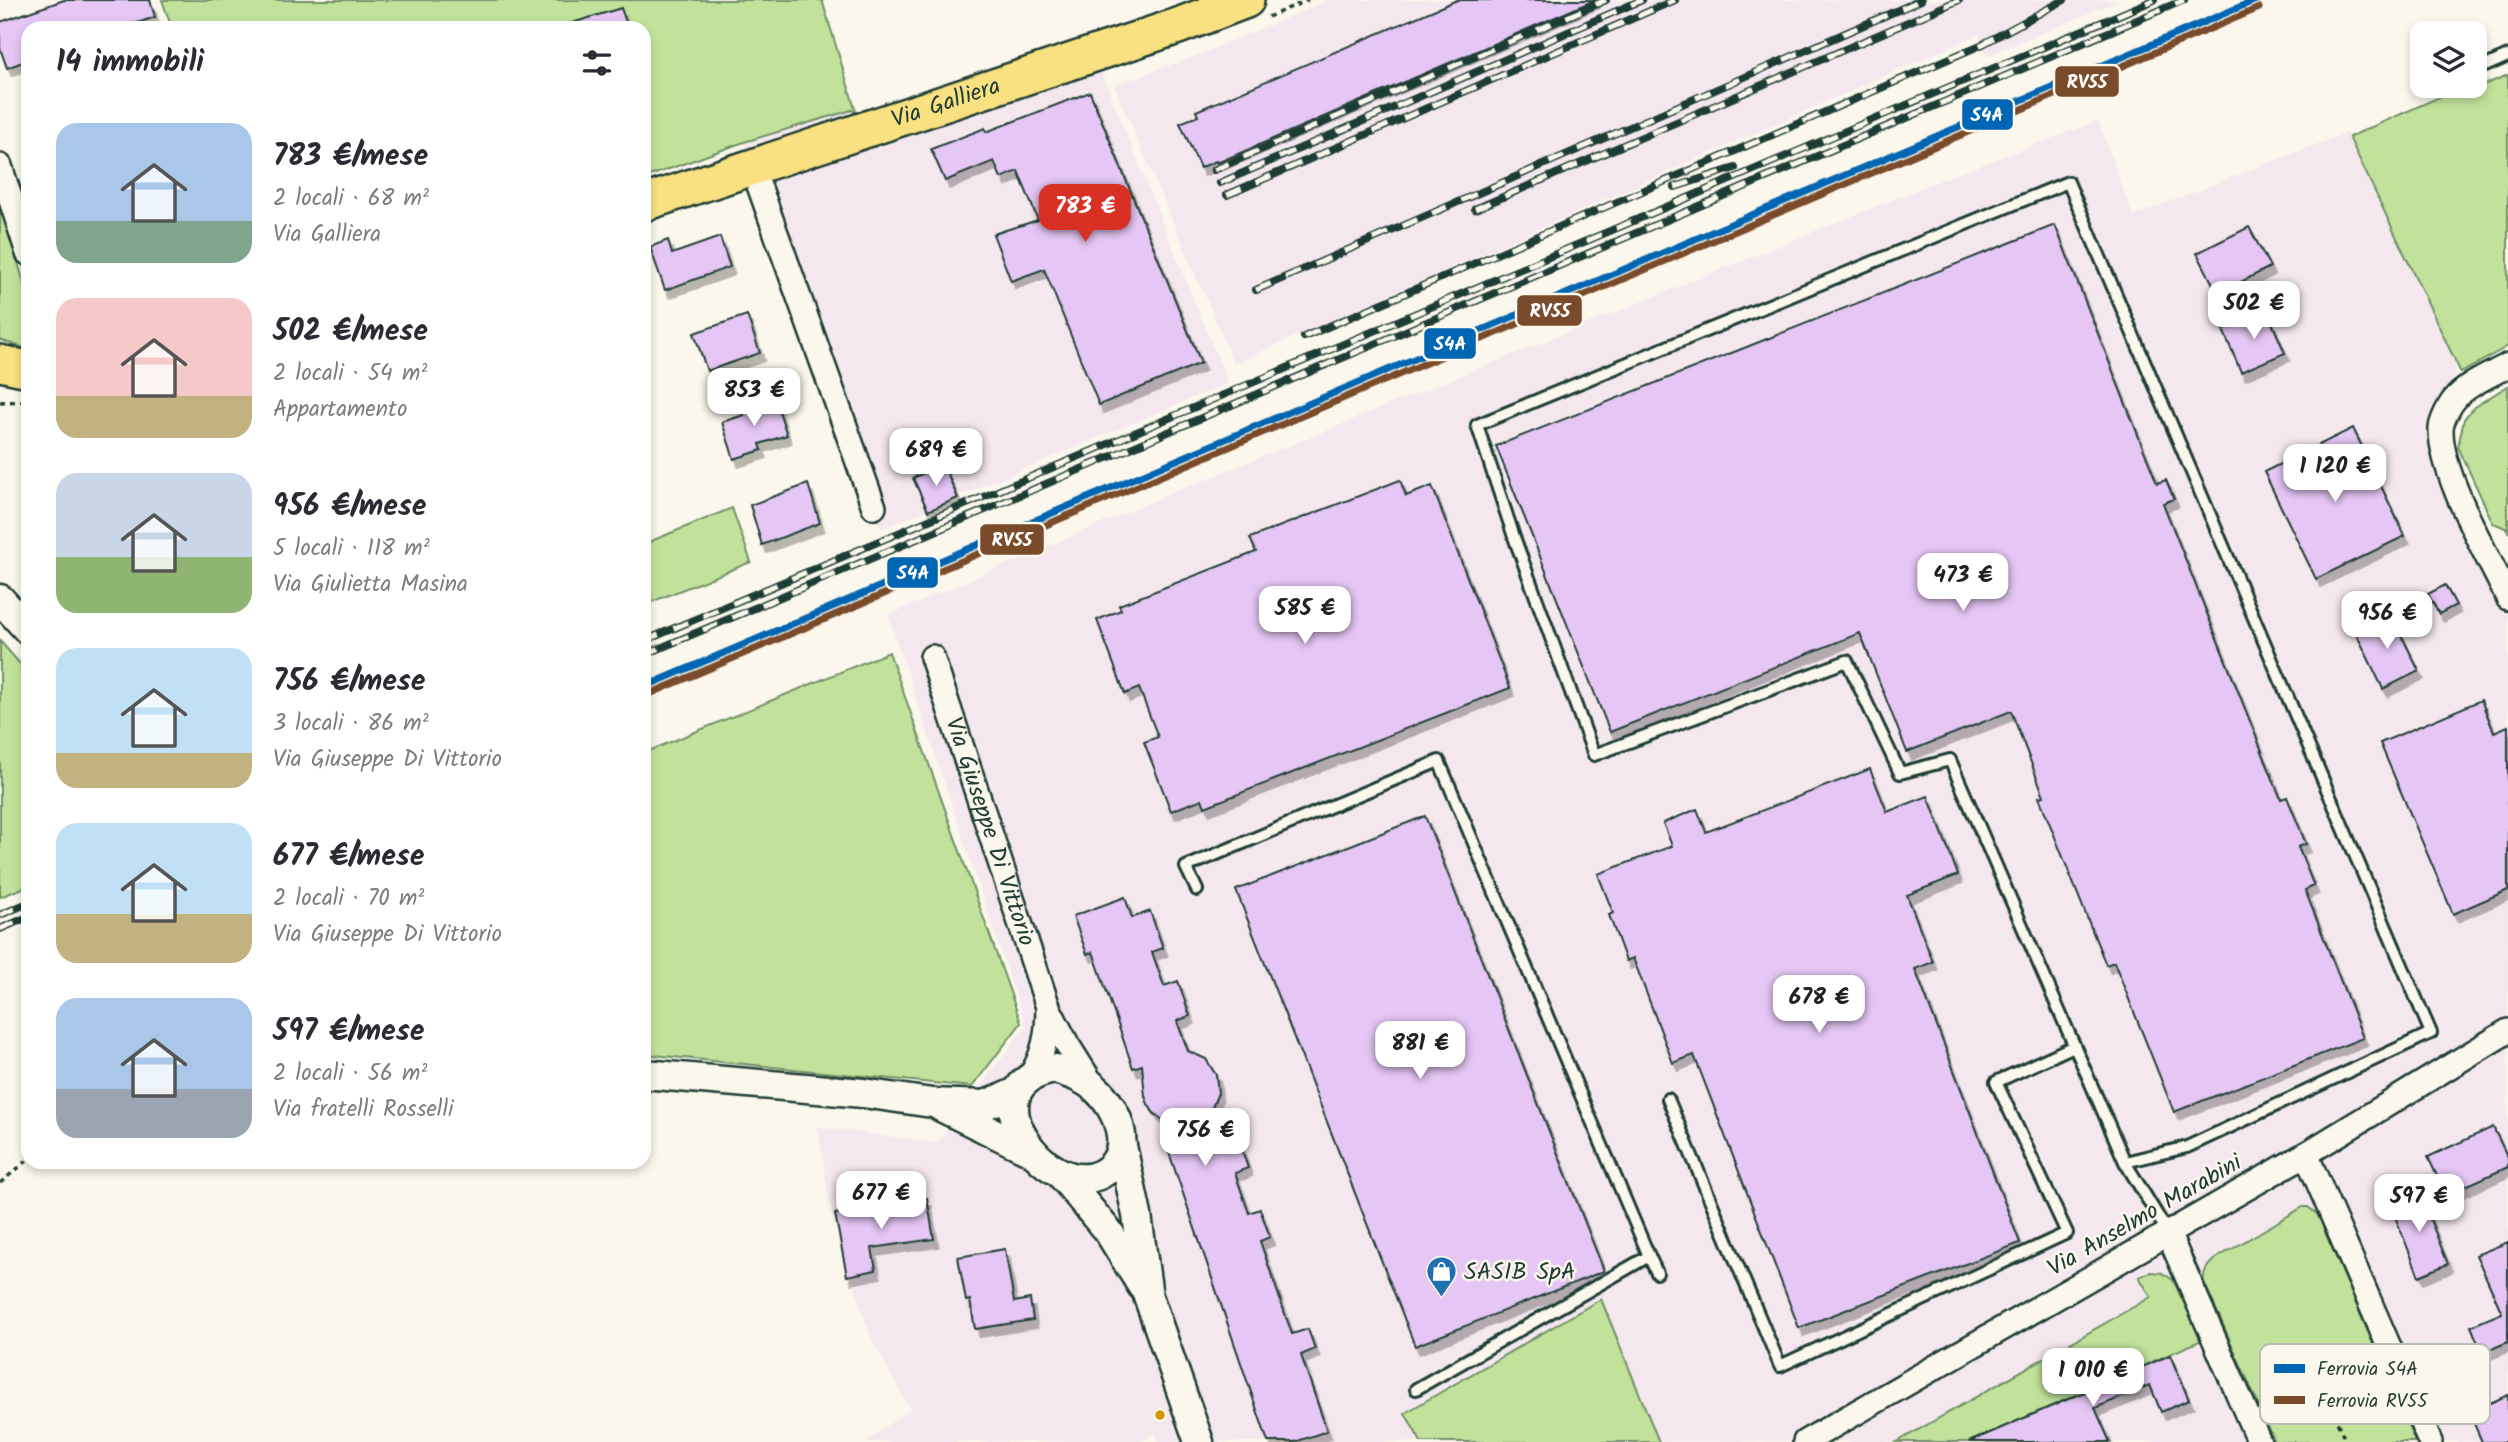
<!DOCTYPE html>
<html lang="it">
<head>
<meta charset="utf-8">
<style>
  :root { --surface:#fff; --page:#f2f2f3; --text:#2b2b33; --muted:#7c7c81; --accent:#d93025 }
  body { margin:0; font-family:Kalam,sans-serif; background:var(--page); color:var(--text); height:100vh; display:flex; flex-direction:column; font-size:26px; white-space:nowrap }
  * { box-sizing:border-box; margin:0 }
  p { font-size:23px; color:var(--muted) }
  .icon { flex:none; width:38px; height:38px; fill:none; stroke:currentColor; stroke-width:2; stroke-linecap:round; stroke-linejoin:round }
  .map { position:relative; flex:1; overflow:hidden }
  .sheet { position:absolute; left:21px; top:21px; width:630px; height:1148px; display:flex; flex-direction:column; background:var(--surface); border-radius:21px; box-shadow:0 4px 10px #0003 }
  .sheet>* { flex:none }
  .buttons { position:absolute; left:2410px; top:21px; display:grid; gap:14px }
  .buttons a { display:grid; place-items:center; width:77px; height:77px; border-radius:14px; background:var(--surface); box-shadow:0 4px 10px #0003; font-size:35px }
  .price { position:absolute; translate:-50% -60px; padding:0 16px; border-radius:14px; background:#fff; color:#222; font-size:23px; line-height:46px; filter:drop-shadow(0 2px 4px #0008) }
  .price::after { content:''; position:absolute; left:50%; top:42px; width:21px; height:16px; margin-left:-10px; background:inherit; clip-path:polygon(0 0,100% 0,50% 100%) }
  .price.current { background:var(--accent); color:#fff }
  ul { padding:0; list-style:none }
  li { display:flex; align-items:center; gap:21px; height:175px; padding:0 35px }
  li span { display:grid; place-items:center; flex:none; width:196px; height:140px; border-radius:21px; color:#555 }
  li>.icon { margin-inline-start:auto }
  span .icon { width:84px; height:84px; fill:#fffc; stroke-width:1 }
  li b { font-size:30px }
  h2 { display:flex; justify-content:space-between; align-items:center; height:84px; padding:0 35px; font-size:30px }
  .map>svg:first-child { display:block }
  .built { fill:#f4e8ee }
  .green { fill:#c2e29b; stroke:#709068; stroke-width:2 }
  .building { fill:#e5c6f4; stroke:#1f3d34; stroke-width:2; filter:url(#shadow) }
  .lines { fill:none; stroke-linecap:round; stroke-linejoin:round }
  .service-casing { stroke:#1f3d34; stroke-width:16 }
  .minor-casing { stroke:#1f3d34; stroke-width:28 }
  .tertiary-casing { stroke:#1f3d34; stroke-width:33 }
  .primary-casing { stroke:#1f3d34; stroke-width:40 }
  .path { stroke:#1f3d34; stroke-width:3.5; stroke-dasharray:5 5; stroke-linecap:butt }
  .service { stroke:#fbf7ec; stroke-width:10 }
  .minor { stroke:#fbf7ec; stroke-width:23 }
  .tertiary { stroke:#fbf7ec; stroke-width:28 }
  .primary { stroke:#f9e181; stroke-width:35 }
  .rail-casing { stroke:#1f3d34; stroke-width:8 }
  .rail { stroke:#fbf7ec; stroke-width:5; stroke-dasharray:16; stroke-linecap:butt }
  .rail-1-casing { stroke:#fbf7ec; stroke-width:12 }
  .rail-2-casing { stroke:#fbf7ec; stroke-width:12 }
  .rail-1 { stroke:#0066b3; stroke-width:7 }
  .rail-2 { stroke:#7a4b2a; stroke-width:7 }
  .bus-dot { fill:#d79608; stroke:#fbf7ec; stroke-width:2.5 }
  .labels { text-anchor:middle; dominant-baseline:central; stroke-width:5; stroke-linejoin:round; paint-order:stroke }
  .street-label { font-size:24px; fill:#1f3d34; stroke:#fbf7ec }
  .poi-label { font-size:24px; fill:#1f3d34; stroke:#fbf7ec; text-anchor:start }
  .key { fill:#fbf7ec; stroke:#b9bfb5; stroke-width:2 }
  .key-label { font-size:19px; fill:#1f3d34 }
  .line-badge { stroke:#fbf7ec; stroke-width:2.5 }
  .badge-label { font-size:19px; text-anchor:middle; font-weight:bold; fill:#fff }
</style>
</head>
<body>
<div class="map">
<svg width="2508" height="1442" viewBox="0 0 2508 1442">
  <defs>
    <filter id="shadow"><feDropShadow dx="4.5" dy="8" stdDeviation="0" flood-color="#0004"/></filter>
  </defs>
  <rect width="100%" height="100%" fill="#fbf7ec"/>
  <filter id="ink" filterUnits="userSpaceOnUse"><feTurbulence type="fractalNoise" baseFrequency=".0143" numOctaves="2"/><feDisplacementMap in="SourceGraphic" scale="14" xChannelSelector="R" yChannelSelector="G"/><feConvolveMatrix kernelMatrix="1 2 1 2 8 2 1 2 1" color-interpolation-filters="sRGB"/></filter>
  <g filter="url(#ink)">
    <g class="built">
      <path d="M1330,0H2120L1987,56L1979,34L1234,364L1114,85L1188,59Z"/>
      <path d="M1088,40L1228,383L881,529L744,142L852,110L858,115Z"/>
      <path d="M2098,121L2133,216L2346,133L2457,355L2449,428L2469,508L2508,583V1442H1159L1155,1433L1139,1442H865L910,1409L870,1336L829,1202L818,1127L937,1143L1026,1026L888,615L1160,498L1948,177Z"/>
    </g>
    <g class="green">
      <path d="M162,0H822L857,115L852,110L744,142L644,178V28H172Z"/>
      <path d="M2508,75V346L2461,373L2349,137L2462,87L2464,93Z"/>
      <path d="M0,200L28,297V349L0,340Z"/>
      <path d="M2508,386V531L2506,528L2493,523L2458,447L2464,419L2474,407Z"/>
      <path d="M732,508L751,562L644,605V544Z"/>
      <path d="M0,641L28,673V886L0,897Z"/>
      <path d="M889,652L1021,1023L972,1087L644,1054V753Z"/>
      <path d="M2303,1207H2308L2318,1215L2415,1442H2275L2204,1282C2203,1271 2207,1266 2215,1259Z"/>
      <path d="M2150,1272L2162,1273L2173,1280L2202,1340L1969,1442H1897L2151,1297L2139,1277Z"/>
      <path d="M1601,1299L1659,1442H1421L1405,1413Z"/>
    </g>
    <g class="building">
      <path d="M64,0H150L155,17L123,28H28V60L7,68L0,48V22Z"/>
      <path d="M1457,0H1595L1217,163L1216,161L1200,168L1180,123L1198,116L1196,111Z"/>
      <path d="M621,8L628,28H570L569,24Z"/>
      <path d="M1090,92L1201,363L1099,405L1044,269L1011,281L993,234L1038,220L1018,171L1001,178L994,161L945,181L931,149L985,128L986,132Z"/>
      <path d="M2055,225L2157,483L2166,480L2174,499L2163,503L2281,799L2287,797L2306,844L2298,847L2314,886L2305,890L2363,1038L2174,1112L2114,962L2106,965L2039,797L2044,796L2011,711L1907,752L1860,633L1610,732L1496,446Z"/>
      <path d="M2249,227L2270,267L2218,294L2197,253Z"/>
      <path d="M720,237L730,267L665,290L650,247L668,240L672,254Z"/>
      <path d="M2267,311L2285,353L2241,372L2223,330Z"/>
      <path d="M747,315L760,353L707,371L694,333Z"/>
      <path d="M774,396L787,435L760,444L762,450L734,459L722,422L744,415L742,407Z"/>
      <path d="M2353,428L2405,536L2316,579L2264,472Z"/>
      <path d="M943,464L958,498L928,511L913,478Z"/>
      <path d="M1400,480L1406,496L1432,486L1510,688L1205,807L1202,799L1171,811L1144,742L1158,737L1139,688L1125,694L1097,620L1121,610L1119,605L1256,552L1250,538Z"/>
      <path d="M808,484L820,523L762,545L750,505Z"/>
      <path d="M2445,585L2456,605L2439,614L2428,594Z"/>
      <path d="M2391,614L2419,671L2383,689L2355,631Z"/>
      <path d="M2481,700L2494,732L2508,726V890L2453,914L2380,743Z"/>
      <path d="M1870,769L1887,812L1928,796L1958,875L1907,895L1933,962L1915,969L2020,1243L1799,1328L1694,1055L1673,1063L1633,958L1626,961L1609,915L1613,913L1598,874L1672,846L1663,823L1697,809L1706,832Z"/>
      <path d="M1425,816L1604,1271L1415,1346L1236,890Z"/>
      <path d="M1125,897L1132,918L1150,911L1163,948L1152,952L1164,986L1178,981L1190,1016L1177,1021L1188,1051L1206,1059L1216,1075L1218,1093L1211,1110L1223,1145L1238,1139L1248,1168L1235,1173L1249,1213L1260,1209L1270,1237L1260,1241L1292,1334L1308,1329L1315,1349L1301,1355L1327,1431L1295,1442H1268L1163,1135L1175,1131L1153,1112L1148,1104L1145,1096L1142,1065L1133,1068L1093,952L1087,954L1073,916Z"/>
      <path d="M2493,1127L2508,1158V1167L2446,1195L2428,1157Z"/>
      <path d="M2419,1192L2448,1264L2419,1276L2390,1204Z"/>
      <path d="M927,1198L934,1239L872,1248L876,1270L847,1276L835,1214Z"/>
      <path d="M2508,1242V1342L2482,1353L2471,1326L2502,1313L2476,1255Z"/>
      <path d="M1005,1249L1014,1302L1030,1299L1033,1320L975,1329L970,1300L966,1301L958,1257Z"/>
      <path d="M2170,1355L2189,1400L2161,1412L2150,1385L2095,1408L2110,1442H1969Z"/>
      <path d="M2508,1395V1442H2482L2469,1412Z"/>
    </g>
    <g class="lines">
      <defs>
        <g id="service">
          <path d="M2474,71L2508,56"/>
          <path d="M1197,890L1186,867L1439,761L1649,1256L1416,1389"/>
          <path d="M1668,1099L1780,1366L2067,1233L1996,1082L2074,1046"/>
          <path d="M2125,1162L2187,1147L2431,1033L2068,182L1477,425L1514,537L1594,755L1847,661L1900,773L1950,760L2125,1162L2168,1233"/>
          <path d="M1649,1256L1657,1273"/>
        </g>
        <g id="minor">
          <path d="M0,166L28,253"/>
          <path d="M752,166L874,507"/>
          <path d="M2508,365C2491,375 2467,384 2454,400C2449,406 2441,422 2441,429C2440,474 2488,556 2508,598"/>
          <path id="s1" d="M932,657L1048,1007L1067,1044L1094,1087"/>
          <path d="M1030,1077C1044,1055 1048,1033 1048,1007"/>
          <path d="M2306,1154L2430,1442"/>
          <path d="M2168,1233L2259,1442"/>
          <path d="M1805,1442L2306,1154L2508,1031"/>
        </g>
        <g id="tertiary">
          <path d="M0,599L28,630"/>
          <path d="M1056,1069C1070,1074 1084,1078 1095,1088C1119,1109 1137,1155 1101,1174C1046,1202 963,1083 1056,1069Z"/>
          <path d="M644,1074L863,1093L932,1103L985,1105L1017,1092"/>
          <path d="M941,1107L1033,1152"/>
          <path d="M1122,1146L1137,1215L1148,1296L1199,1442"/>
          <path d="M1060,1173L1110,1234L1142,1286"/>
        </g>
        <g id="primary">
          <path id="s2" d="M644,203L1178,26L1246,0"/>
          <path d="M0,363L28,369"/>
        </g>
      </defs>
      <use href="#service" class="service-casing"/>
      <use href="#minor" class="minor-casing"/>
      <use href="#tertiary" class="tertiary-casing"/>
      <use href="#primary" class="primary-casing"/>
      <g class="path">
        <path d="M1268,17L1308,0"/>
        <path d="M0,402L28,401"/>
        <path d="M0,1183L28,1160"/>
        <path d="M2321,1386L2346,1442"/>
        <path d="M2267,1410L2372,1364"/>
      </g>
      <use href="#service" class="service"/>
      <use href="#minor" class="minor"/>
      <use href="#tertiary" class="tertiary"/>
      <use href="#primary" class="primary"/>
      <defs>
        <g id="rail">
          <path d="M1214,170L1606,0"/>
          <path d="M1220,183L1642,0"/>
          <path d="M1675,187L1735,168"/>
          <path d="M1227,195L1675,0"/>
          <path d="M1475,209L1959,0"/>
          <path d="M1256,290L1921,0"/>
          <path d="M1304,337L1983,44L2064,0"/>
          <path d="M644,641L2154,0"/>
          <path d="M644,655L2184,0"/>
          <path d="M0,915L28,903"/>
          <path d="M0,929L28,917"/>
        </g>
      </defs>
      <use href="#rail" class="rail-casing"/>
      <use href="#rail" class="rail"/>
      <defs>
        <path id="rail-1" d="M644,687L2256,0"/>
        <path id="rail-2" d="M647,695L2259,8"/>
      </defs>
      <use href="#rail-1" class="rail-1-casing"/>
      <use href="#rail-2" class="rail-2-casing"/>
      <use href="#rail-1" class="rail-1"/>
      <use href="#rail-2" class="rail-2"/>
    </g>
  </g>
  <defs>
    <symbol id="shop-pin" viewBox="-11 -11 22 30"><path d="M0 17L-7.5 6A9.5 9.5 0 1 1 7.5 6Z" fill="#1f6fb2" stroke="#fbf7ec"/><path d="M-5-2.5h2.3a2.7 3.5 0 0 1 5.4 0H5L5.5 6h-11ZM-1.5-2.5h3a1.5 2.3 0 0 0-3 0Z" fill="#fff"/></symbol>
  </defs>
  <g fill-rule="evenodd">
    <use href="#shop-pin" x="1424" y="1254" width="35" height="47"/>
  </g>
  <circle class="bus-dot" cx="1160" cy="1415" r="6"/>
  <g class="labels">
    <g class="street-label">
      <text stroke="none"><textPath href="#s2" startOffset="318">Via Galliera</textPath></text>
      <text stroke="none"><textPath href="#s1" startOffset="184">Via Giuseppe Di Vittorio</textPath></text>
      <text transform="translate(2145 1216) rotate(-30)">Via Anselmo Marabini</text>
    </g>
    <g class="poi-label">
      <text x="1464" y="1272">SASIB SpA</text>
    </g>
  </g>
  <rect x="2260" y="1344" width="230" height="80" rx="10" class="key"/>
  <rect x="2274" y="1364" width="31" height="9" fill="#0066b3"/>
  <rect x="2274" y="1396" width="31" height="8" fill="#7a4b2a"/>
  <g class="key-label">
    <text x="2317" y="1375">Ferrovia S4A</text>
    <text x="2317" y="1407">Ferrovia RV55</text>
  </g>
  <g class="line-badge">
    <rect x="2054" y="65" width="66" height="33" rx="7" fill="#7a4b2a"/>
    <rect x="1961" y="98" width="53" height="33" rx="7" fill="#0066b3"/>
    <rect x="1516" y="294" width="67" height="33" rx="7" fill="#7a4b2a"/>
    <rect x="1423" y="327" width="54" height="33" rx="7" fill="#0066b3"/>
    <rect x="979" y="523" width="66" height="33" rx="7" fill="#7a4b2a"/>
    <rect x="886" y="556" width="53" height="33" rx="7" fill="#0066b3"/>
  </g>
  <g class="badge-label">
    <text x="2087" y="88">RV55</text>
    <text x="1987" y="121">S4A</text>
    <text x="1550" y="317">RV55</text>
    <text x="1450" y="350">S4A</text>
    <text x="1012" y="546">RV55</text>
    <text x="913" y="579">S4A</text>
  </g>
</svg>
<div class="buttons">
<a><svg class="icon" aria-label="layers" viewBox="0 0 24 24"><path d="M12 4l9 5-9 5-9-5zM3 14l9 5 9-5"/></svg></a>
</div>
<b class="price current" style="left:1085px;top:244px">783 €</b>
<b class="price" style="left:2254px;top:341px">502 €</b>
<b class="price" style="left:754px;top:428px">853 €</b>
<b class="price" style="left:936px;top:488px">689 €</b>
<b class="price" style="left:2335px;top:504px">1 120 €</b>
<b class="price" style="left:1963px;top:613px">473 €</b>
<b class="price" style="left:1305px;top:646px">585 €</b>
<b class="price" style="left:2387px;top:651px">956 €</b>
<b class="price" style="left:1819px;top:1035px">678 €</b>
<b class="price" style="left:1420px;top:1081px">881 €</b>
<b class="price" style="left:1205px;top:1168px">756 €</b>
<b class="price" style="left:881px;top:1231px">677 €</b>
<b class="price" style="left:2419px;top:1234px">597 €</b>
<b class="price" style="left:2093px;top:1408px">1 010 €</b>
<section class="sheet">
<h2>14 immobili<svg class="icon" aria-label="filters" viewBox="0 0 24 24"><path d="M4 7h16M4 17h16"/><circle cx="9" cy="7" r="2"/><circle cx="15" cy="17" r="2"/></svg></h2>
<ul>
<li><span style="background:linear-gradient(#a9c7e8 70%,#7fa58c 0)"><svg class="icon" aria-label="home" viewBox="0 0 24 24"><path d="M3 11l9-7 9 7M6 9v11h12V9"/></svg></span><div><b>783 €/mese</b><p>2 locali · 68 m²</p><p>Via Galliera</p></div></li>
<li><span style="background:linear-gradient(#f6c9c9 70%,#c2b280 0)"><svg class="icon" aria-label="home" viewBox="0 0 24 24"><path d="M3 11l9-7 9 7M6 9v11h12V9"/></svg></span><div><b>502 €/mese</b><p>2 locali · 54 m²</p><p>Appartamento</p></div></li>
<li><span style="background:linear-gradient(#c9d6e8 60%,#8fb573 0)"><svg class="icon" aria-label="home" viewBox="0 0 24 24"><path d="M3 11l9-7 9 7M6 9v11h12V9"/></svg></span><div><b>956 €/mese</b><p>5 locali · 118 m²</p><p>Via Giulietta Masina</p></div></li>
<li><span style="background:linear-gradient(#bfe0f5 75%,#c2b280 0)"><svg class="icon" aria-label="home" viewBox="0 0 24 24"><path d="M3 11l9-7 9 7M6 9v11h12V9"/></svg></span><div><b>756 €/mese</b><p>3 locali · 86 m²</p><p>Via Giuseppe Di Vittorio</p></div></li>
<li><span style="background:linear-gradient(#bfe0f5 65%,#c2b280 0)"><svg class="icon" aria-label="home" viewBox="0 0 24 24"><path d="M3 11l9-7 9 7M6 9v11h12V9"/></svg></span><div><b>677 €/mese</b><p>2 locali · 70 m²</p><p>Via Giuseppe Di Vittorio</p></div></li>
<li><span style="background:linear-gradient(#a9c7e8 65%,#9aa5b1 0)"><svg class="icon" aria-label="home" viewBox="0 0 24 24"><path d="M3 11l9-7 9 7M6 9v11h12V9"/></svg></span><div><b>597 €/mese</b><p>2 locali · 56 m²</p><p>Via fratelli Rosselli</p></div></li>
</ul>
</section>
</div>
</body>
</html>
